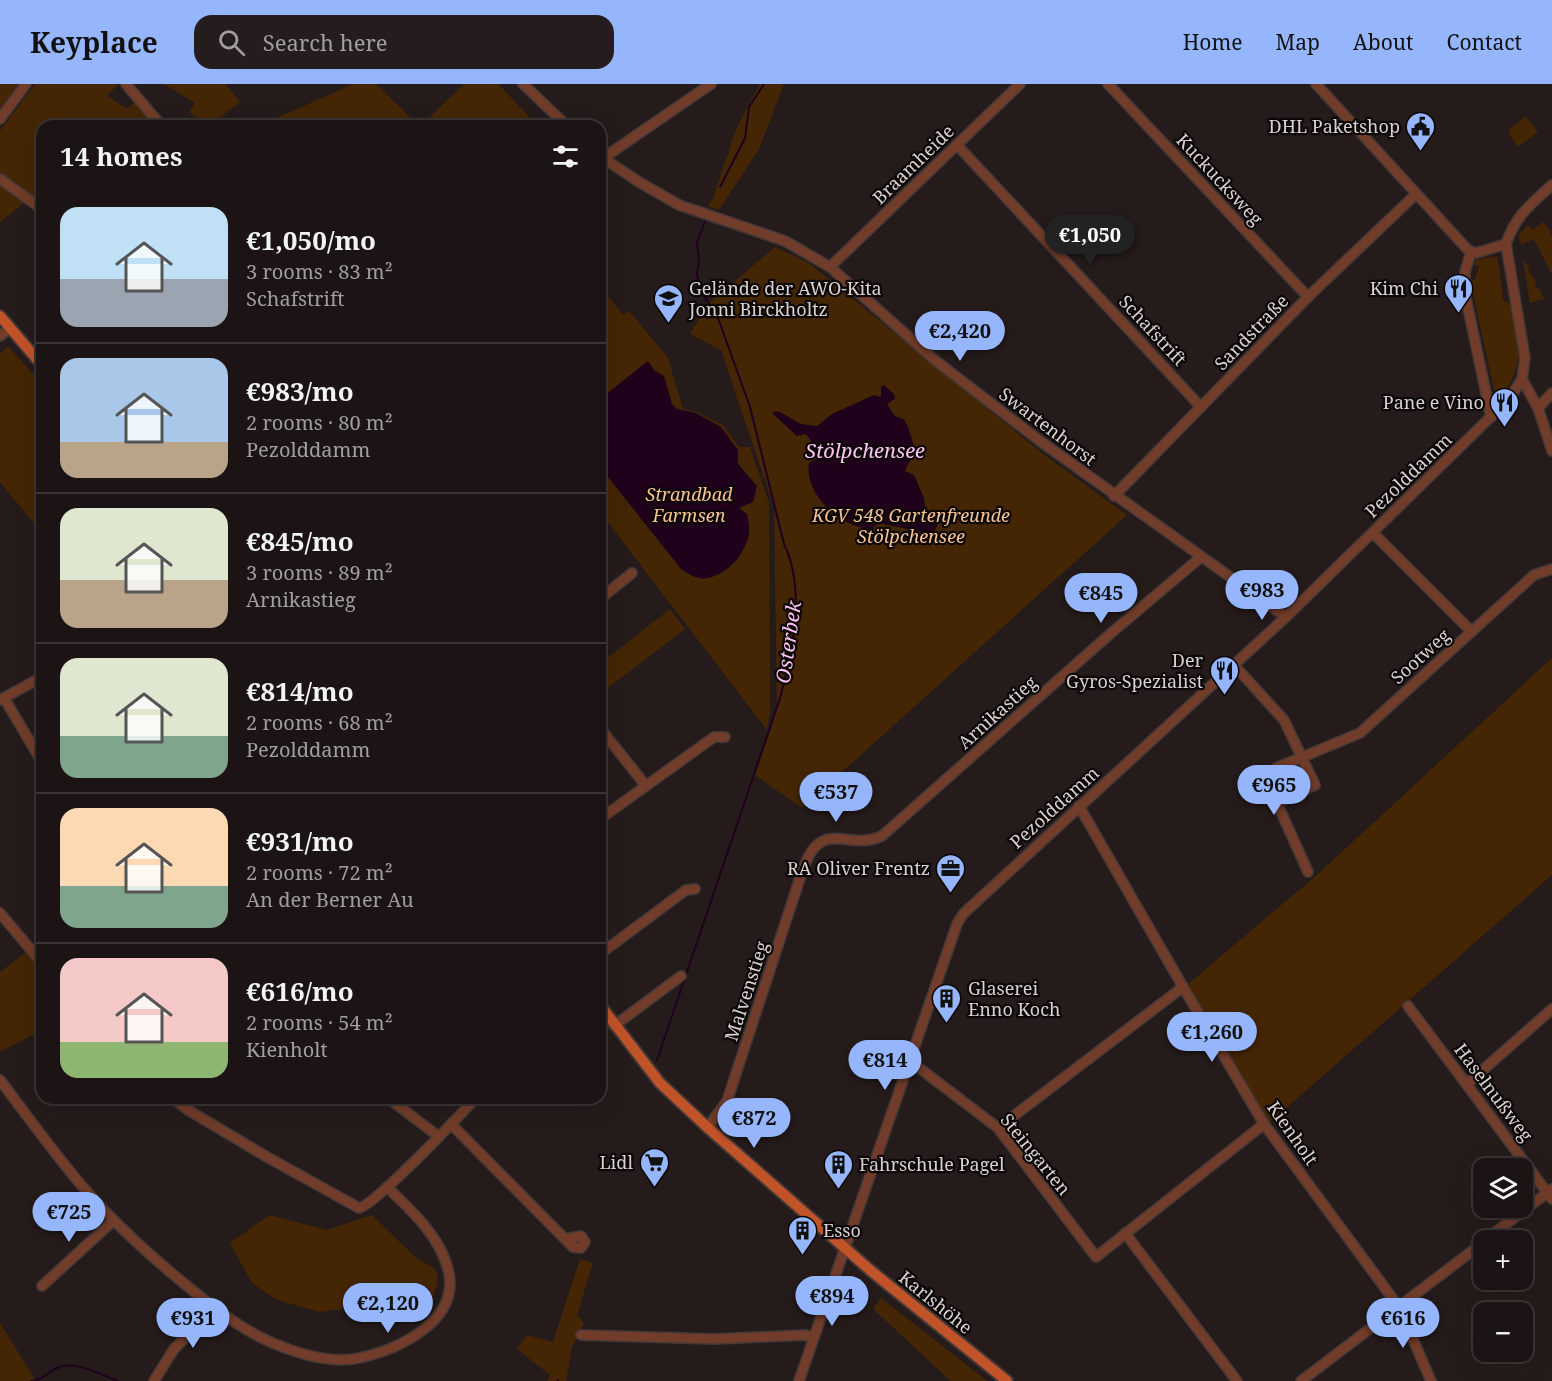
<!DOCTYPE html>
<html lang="en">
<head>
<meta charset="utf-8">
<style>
  :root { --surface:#1c1414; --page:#251d1d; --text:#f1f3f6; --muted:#a09ea0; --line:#3a3334; --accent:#95b6fd }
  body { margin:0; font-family:"Noto Serif",serif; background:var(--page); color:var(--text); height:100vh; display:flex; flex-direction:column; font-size:22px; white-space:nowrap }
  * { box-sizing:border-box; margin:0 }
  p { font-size:20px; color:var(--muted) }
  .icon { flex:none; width:33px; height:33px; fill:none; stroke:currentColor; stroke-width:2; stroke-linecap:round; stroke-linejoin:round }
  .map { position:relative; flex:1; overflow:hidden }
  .drawer { position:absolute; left:36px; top:36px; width:570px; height:984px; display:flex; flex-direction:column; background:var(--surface); border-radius:18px; box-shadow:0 6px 24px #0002,0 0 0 2px var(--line) }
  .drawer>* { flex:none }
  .buttons { position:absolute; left:1473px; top:1074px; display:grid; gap:12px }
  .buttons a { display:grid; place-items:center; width:60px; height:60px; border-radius:12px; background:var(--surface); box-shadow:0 6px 24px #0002,0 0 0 2px var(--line); font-size:30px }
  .price { position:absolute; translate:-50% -51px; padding:0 14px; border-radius:21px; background:var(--accent); color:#111; font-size:20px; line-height:39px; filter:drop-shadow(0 2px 3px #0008) }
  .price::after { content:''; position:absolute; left:50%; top:36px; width:18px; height:14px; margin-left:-9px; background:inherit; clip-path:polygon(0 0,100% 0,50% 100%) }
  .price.current { background:#222; color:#fff }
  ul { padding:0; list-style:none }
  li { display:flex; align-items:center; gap:18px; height:150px; padding:0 24px }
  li+li { border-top:2px solid var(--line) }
  li span { display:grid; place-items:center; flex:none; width:168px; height:120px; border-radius:18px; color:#555 }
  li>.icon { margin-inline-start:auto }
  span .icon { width:72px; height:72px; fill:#fffc; stroke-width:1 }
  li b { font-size:26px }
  h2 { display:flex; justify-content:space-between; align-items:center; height:72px; padding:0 24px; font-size:26px }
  header { display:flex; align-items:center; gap:36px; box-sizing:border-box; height:84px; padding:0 30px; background:var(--accent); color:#111 }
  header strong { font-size:28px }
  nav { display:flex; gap:33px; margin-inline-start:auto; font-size:21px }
  .search { width:420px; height:54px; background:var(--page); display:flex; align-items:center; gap:15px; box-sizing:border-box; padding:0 21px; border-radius:18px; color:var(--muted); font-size:22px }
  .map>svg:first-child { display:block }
  .green { fill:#442605 }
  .water { fill:#1f011c }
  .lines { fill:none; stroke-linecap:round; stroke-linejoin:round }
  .stream { stroke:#1f011c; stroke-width:2 }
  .minor-casing { stroke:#433838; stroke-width:12 }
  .major-casing { stroke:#433838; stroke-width:14 }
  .minor { stroke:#713c29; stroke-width:9 }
  .major { stroke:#c15329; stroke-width:10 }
  .labels { text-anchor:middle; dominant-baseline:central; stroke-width:4.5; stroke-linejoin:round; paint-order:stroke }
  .poi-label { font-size:18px; fill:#d9d1d1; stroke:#0c0707; text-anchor:end }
  .street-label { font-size:18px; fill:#d9d1d1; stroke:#0c0707 }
  .park-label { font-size:18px; font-style:italic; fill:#f8c292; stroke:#0c0707 }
  .water-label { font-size:20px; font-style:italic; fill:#fdc4f3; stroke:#0c0707 }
</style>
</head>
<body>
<header>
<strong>Keyplace</strong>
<div class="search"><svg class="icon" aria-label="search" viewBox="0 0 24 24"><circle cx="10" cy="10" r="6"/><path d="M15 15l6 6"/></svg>Search here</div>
<nav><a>Home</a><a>Map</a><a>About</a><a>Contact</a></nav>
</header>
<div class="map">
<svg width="1552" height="1297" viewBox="0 0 1552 1297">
  <rect width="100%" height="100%" fill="#261b1b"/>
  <g class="green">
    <path d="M0,0H19L0,25Z"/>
    <path d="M35,0H118L107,12L127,25L137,16L151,36L149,42H42V117L34,111L0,138V47Z"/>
    <path d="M164,0H225L240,18L209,42L189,28L195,19Z"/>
    <path d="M353,0H376L419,42L261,41Z"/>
    <path d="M464,0H498L538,42H436L429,34Z"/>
    <path d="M760,0H784L759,65L719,126L708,122L713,114L736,45Z"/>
    <path d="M1526,32L1538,48L1518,63L1509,50L1510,45Z"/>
    <path d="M1543,138L1551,148L1549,150L1552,153V190L1534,155L1521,161L1519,151L1528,141L1533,146Z"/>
    <path d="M775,163L809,179L1043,370L1127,431L802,724L755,691L777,626L774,423L721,266L690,250L707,221Z"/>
    <path d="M1497,172L1503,210L1502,211L1504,218L1508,217C1524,251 1525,287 1498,315L1496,314L1470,196H1475L1479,182L1474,181L1476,176Z"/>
    <path d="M1523,175L1530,186L1528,187L1531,191H1532L1537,200L1535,201L1537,205L1539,204L1544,215L1530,219Z"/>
    <path d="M600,202L623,231L629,227L668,274L683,325L697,328L724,342L739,363H750L769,419L770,627L767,646L600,428Z"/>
    <path d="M8,262L42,300V439L38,444L0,398V270Z"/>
    <path d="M670,525L685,545L604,607L600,602V580Z"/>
    <path d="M1552,574V791L1269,1039L1187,901L1318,790Z"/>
    <path d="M42,856V875L36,880L42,888V946L0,968V888Z"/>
    <path d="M269,1131L327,1146L372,1131L416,1174L434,1184L437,1190V1201L429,1224L406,1209L393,1205L357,1223L320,1228L277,1216L252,1199L230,1159Z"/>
    <path d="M580,1175L593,1179L577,1231L584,1239L572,1263L566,1297H547L550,1291L517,1265L527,1251L553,1258Z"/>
    <path d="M881,1214L987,1297H951L873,1225Z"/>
    <path d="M0,1239L36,1297H0Z"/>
  </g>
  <g class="water">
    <path d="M648,277L655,287L664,292L672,320L677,325L696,329L721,343L738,366V380L757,402L753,418L739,424L747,430C748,435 750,443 749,449C746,469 728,491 707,494C698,496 688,490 681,485L600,383V315Z"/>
    <path d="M884,301L894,310L895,315L887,320L895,332L904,335L909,345L915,366L905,387L914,391L924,414L926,427L938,441L932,450L878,439L872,445C843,445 803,410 809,379L821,372L806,350L797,352L772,329L778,327L801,340L817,342L832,330L874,311L881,313V303Z"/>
  </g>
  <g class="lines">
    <g class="stream">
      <path d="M720,103L745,54L749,23L764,0"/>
      <path d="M657,976L780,614C793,567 806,506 784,460L750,323L717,231L701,208L697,190L699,177L697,159L705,137"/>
      <path d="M31,1297C44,1295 44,1291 55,1285C73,1274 101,1291 118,1297"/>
      <path d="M557,1297L558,1296"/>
    </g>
    <defs>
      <g id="minor">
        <path d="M126,0L159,39L155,42"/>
        <path d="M523,0L567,42"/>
        <path d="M1108,0L1308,213"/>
        <path d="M1316,0L1468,166L1476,169L1506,160"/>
        <path d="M0,35L26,0"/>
        <path d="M957,61L1201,323"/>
        <path d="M600,72L639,98L679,121L785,157L830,183L936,277L1040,357L1286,533"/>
        <path d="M600,81L612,68L711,0"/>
        <path d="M0,95L42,125"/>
        <path d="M1471,168L1465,188L1464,205L1491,333"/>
        <path d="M830,183L1020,0"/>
        <path d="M0,252L10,244"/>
        <path d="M1522,295L1538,324L1552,367"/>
        <path d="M1538,324L1552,309"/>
        <path d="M1114,412L1310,211L1415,111"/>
        <path d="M1373,449L1471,547"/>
        <path d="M600,515L632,489"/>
        <path d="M1234,581L1284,636L1315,701L1277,719L1269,702L1268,691L1276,684L1360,649L1534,491L1552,485"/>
        <path d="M4,614L42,678"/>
        <path d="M0,616L42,593"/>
        <path d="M600,644L646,702"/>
        <path d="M1277,719L1308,788"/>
        <path d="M1079,722L1183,903L1264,1040L1399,1223L1431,1297"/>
        <path d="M600,735L714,653H725"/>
        <path d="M0,829L42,879"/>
        <path d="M600,870L686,806L695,805"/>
        <path d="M1408,922L1552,1115"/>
        <path d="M614,942L681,892"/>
        <path d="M910,977L998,1044L1096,1173L1264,1040"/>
        <path d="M0,996C29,1034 57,1074 89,1110C120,1145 155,1176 192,1206C219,1228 249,1251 283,1263C306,1272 335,1279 359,1274C397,1266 458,1238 449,1190C443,1155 411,1126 387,1103"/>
        <path d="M1467,1000L1552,925"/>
        <path d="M173,1014L188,1026L267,1073L359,1124C374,1122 460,1031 476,1014"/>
        <path d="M388,1014L438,1052"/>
        <path d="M451,1040L565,1155L573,1163L581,1164L585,1158L581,1152L565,1155"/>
        <path d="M707,1044L727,1017L803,785C822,732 847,768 882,752L1110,550L1201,473"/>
        <path d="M998,1044L1183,903"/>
        <path d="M1125,1149L1237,1297"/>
        <path d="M1485,1156L1552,1105"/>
        <path d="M42,1202L114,1136"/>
        <path d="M581,1251L715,1255L804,1251L814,1253"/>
        <path d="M154,1297L174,1265L214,1224"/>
        <path d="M799,1297L957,840L963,830L1286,533L1510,314L1522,295L1525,274L1506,160C1515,132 1531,120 1552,101"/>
        <path d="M1301,1297L1484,1158"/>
      </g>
      <g id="major">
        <path d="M0,232L42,281"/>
        <path d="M600,921L660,999L707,1043L870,1186L1007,1297"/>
      </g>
    </defs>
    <use href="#minor" class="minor-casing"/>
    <use href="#major" class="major-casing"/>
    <use href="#minor" class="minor"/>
    <use href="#major" class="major"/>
  </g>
  <defs>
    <symbol id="civic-pin" viewBox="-11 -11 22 30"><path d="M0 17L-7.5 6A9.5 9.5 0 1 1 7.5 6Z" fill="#95b6fd" stroke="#0c0707"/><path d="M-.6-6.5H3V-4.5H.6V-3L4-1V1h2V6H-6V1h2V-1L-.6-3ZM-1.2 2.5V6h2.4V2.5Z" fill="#111"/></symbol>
    <symbol id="restaurant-pin" viewBox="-11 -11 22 30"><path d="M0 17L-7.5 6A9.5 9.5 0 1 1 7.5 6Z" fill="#95b6fd" stroke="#0c0707"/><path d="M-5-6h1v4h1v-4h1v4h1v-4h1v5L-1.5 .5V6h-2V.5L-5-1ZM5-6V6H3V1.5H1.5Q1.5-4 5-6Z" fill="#111"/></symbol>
    <symbol id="school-pin" viewBox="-11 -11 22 30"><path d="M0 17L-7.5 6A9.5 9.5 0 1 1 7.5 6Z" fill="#95b6fd" stroke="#0c0707"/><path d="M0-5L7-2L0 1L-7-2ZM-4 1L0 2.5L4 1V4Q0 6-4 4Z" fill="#111"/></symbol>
    <symbol id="office-pin" viewBox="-11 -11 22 30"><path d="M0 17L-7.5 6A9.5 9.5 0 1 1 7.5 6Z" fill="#95b6fd" stroke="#0c0707"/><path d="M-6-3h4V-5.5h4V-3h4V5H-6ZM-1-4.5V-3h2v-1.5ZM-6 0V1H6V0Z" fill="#111"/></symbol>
    <symbol id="building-pin" viewBox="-11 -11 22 30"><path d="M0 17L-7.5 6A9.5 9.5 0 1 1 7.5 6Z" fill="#95b6fd" stroke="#0c0707"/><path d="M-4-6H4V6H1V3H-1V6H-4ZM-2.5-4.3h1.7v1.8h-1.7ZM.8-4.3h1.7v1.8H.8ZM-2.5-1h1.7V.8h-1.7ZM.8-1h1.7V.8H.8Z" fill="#111"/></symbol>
    <symbol id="supermarket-pin" viewBox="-11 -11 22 30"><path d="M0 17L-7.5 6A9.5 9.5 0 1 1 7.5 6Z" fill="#95b6fd" stroke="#0c0707"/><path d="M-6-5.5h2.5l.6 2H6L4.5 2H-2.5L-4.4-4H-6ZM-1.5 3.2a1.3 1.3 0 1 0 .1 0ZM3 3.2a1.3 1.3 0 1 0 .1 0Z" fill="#111"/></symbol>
  </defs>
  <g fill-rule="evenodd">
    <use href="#civic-pin" x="1404" y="26" width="33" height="45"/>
    <use href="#restaurant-pin" x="1442" y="188" width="33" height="45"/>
    <use href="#school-pin" x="652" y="198" width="33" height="45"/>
    <use href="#restaurant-pin" x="1488" y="302" width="33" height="45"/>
    <use href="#restaurant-pin" x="1208" y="570" width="33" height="45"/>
    <use href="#office-pin" x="934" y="768" width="33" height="45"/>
    <use href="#building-pin" x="930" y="898" width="33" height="45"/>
    <use href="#supermarket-pin" x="638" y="1062" width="33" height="45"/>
    <use href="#building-pin" x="822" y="1064" width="33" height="45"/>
    <use href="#building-pin" x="786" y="1130" width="33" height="45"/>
  </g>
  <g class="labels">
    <g class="poi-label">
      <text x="1400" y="42">DHL Paketshop</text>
      <text x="689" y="204" text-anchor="start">Gelände der AWO-Kita<tspan x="689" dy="21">Jonni Birckholtz</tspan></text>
      <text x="1438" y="204">Kim Chi</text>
      <text x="1484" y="318">Pane e Vino</text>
      <text x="1203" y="576">Der<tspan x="1203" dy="21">Gyros-Spezialist</tspan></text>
      <text x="930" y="784">RA Oliver Frentz</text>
      <text x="968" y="904" text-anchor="start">Glaserei<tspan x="968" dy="21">Enno Koch</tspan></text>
      <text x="633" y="1078">Lidl</text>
      <text x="859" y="1080" text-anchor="start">Fahrschule Pagel</text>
      <text x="823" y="1146" text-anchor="start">Esso</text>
    </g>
    <g class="street-label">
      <text transform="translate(913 80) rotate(-44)">Braamheide</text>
      <text transform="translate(1220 95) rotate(47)">Kuckucksweg</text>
      <text transform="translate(1153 246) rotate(47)">Schafstrift</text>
      <text transform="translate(1251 248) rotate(-46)">Sandstraße</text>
      <text transform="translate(1048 342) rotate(37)">Swartenhorst</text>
      <text transform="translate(1408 391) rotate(-44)">Pezolddamm</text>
      <text transform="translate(1420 572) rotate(-42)">Sootweg</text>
      <text transform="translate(997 628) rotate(-42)">Arnikastieg</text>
      <text transform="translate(1054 723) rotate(-42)">Pezolddamm</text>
      <text transform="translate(746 907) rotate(-72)">Malvenstieg</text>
      <text transform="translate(1494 1008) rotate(53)">Haselnußweg</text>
      <text transform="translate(1293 1049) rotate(55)">Kienholt</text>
      <text transform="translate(1036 1070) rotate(51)">Steingarten</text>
      <text transform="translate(936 1218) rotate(39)">Karlshöhe</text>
    </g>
    <g class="park-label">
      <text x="689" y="410">Strandbad<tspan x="689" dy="21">Farmsen</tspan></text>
      <text x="911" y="431">KGV 548 Gartenfreunde<tspan x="911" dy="21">Stölpchensee</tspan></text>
    </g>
    <g class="water-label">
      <text x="865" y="366">Stölpchensee</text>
      <text transform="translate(788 558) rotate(-82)">Osterbek</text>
    </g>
  </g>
</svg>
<div class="buttons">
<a><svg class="icon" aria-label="layers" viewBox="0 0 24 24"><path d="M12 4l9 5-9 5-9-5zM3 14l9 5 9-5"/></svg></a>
<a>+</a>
<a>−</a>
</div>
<b class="price current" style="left:1090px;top:182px">€1,050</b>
<b class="price" style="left:960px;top:278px">€2,420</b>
<b class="price" style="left:1262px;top:537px">€983</b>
<b class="price" style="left:1101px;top:540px">€845</b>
<b class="price" style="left:1274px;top:732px">€965</b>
<b class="price" style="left:836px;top:739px">€537</b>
<b class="price" style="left:1212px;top:979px">€1,260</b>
<b class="price" style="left:885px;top:1007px">€814</b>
<b class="price" style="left:754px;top:1065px">€872</b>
<b class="price" style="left:69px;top:1159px">€725</b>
<b class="price" style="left:832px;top:1243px">€894</b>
<b class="price" style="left:388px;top:1250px">€2,120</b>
<b class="price" style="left:193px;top:1265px">€931</b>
<b class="price" style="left:1403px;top:1265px">€616</b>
<section class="drawer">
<h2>14 homes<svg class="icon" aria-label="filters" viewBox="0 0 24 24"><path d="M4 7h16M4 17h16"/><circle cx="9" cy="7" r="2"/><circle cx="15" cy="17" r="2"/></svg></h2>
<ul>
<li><span style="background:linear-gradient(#bfe0f5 60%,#9aa5b1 0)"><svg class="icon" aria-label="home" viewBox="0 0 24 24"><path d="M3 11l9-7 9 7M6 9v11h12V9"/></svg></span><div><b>€1,050/mo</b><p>3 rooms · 83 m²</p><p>Schafstrift</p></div></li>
<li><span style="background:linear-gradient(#a9c7e8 70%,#b9a48a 0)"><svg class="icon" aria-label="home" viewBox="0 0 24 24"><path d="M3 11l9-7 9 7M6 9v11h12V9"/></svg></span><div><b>€983/mo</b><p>2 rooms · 80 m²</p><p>Pezolddamm</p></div></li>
<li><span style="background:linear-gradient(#dfe7d0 60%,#b9a48a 0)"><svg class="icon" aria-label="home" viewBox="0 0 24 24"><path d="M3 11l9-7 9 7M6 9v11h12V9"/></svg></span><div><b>€845/mo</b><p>3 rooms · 89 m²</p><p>Arnikastieg</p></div></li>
<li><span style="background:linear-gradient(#dfe7d0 65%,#7fa58c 0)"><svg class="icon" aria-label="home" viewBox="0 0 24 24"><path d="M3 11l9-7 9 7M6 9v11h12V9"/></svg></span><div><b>€814/mo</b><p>2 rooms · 68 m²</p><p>Pezolddamm</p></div></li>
<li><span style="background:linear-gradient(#ffd9b3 65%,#7fa58c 0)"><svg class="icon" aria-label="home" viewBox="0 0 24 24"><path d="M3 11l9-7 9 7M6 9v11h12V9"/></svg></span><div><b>€931/mo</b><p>2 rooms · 72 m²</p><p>An der Berner Au</p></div></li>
<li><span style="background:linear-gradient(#f6c9c9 70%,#8fb573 0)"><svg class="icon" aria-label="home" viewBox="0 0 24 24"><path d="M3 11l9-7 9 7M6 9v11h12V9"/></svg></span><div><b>€616/mo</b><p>2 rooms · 54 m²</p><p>Kienholt</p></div></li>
</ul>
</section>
</div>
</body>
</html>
